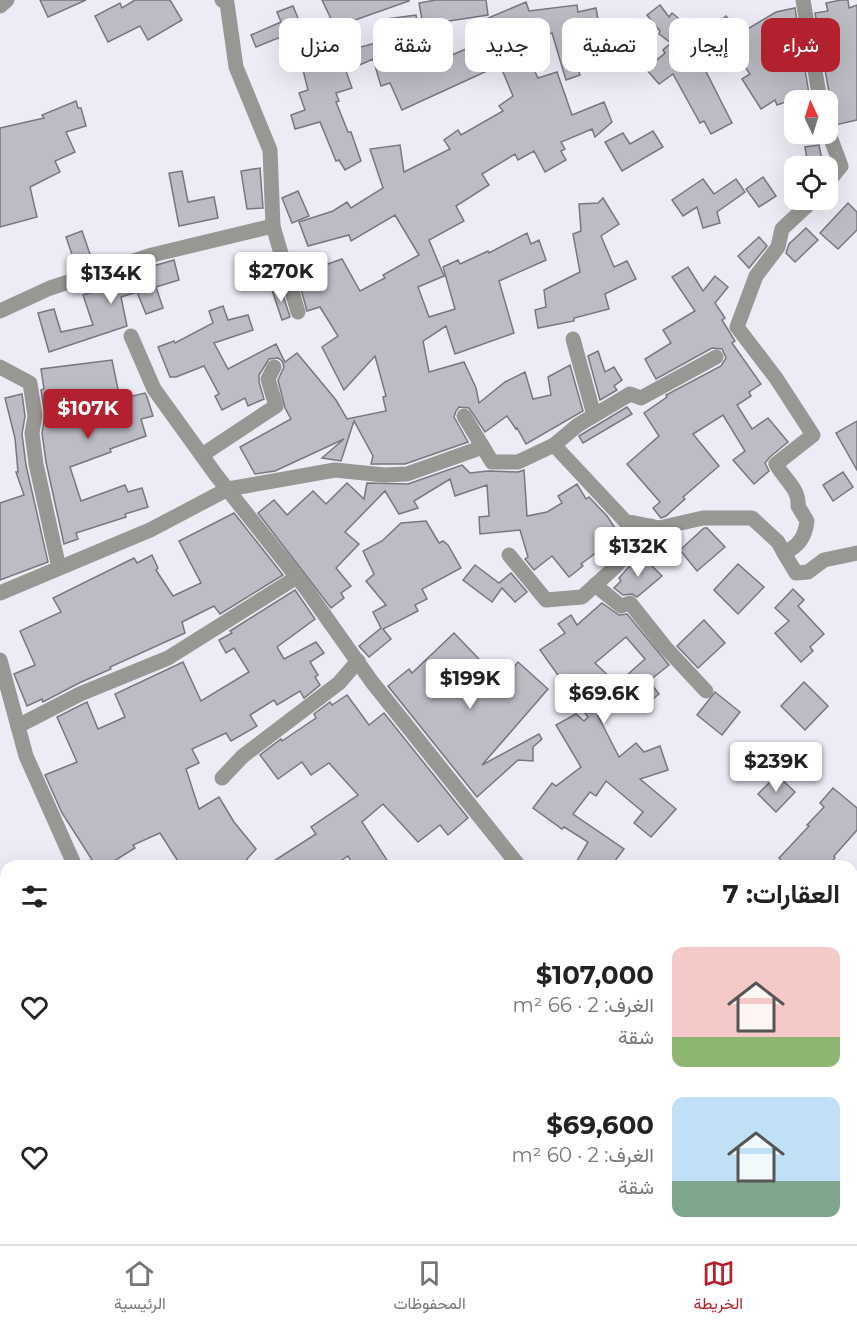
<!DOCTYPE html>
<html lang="ar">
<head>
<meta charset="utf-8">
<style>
  :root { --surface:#fff; --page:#f6f6f6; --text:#222; --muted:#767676; --line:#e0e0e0; --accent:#b3212e }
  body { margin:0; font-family:Montserrat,Vazirmatn,sans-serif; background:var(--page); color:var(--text); direction:rtl; height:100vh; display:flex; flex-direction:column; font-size:22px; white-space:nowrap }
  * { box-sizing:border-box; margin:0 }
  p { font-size:20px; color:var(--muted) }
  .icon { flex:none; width:33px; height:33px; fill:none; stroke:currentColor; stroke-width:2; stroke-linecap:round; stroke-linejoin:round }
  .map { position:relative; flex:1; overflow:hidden; direction:ltr }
  .drawer { position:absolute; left:0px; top:860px; width:858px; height:386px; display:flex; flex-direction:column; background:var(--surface); border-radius:18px 18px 0 0; box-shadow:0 6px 24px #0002; direction:rtl }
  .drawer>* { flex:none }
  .guide { position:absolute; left:18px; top:18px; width:822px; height:54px; direction:rtl; display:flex; gap:12px }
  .needle { width:39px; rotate:356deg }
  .tools { position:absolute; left:784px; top:90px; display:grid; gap:12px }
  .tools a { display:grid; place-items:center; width:54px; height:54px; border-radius:12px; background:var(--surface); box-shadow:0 6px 24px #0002; font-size:30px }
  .price { position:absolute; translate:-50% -51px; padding:0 14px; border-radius:6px; background:#fff; color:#222; font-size:20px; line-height:39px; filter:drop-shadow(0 2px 3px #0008) }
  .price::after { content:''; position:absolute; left:50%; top:36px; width:18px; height:14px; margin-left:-9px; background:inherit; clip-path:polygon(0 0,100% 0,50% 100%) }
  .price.current { background:var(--accent); color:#fff }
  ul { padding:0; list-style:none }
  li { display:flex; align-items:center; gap:18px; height:150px; padding:0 18px }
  li span { display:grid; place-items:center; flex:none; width:168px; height:120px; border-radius:12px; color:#555 }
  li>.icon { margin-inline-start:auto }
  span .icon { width:72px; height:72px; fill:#fffc; stroke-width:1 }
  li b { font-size:26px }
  h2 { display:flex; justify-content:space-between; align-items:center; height:72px; padding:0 18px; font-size:26px }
  .pill { padding:0 21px; border-radius:12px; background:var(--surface); box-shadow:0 6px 24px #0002; font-size:21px; line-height:54px }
  .pill.current { background:var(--accent); color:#fff }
  .tab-bar { display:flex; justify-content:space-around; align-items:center; height:84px; border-top:2px solid var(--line); background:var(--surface); font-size:16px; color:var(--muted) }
  .tab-bar a { display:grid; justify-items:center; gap:3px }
  .tab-bar .current { color:var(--accent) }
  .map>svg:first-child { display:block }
  .building { fill:#bcbcc5; stroke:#777780; stroke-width:1.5; fill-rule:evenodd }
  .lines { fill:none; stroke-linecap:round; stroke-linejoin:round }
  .minor { stroke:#999794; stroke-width:15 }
  .tertiary { stroke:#999794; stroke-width:15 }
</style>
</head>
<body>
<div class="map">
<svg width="857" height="1244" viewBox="0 0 857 1244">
  <rect width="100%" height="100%" fill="#ebecf5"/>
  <g class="building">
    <path d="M40,0H86L48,17Z"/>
    <path d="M135,0H170L182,20L148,40L140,26L108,42L95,16L120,3L122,8Z"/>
    <path d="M322,0H409V1L335,27Z"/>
    <path d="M436,0H486L488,15L423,25L419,3Z"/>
    <path d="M841,0H848L849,8L857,5V120L835,125L828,121L830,98L815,13L828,11L826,3Z"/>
    <path d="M526,2L529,11L577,5L578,12L596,8L600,31L582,34L592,64L578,68L580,75L566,80L552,33L524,42L525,45L523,46L538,78L557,72L572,115L604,102L612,122L595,137L592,129L561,142L565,149L561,151L566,160L545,172L534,151L518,160L515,154L482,174L489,185L456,206L464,221L429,240L444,276L418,287L429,317L455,309L443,267L458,260L460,264L488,251L489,253L527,233L531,244L539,240L546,260L499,281L514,333L455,354L446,326L423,341L429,372L464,362L476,388L479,403L505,382L525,372L533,399L551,395L548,377L570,365L583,411L526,444L517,428L516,429L507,416L485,432L469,408L459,407L456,411L454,417L468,442L405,464H371L373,456L354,421L341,461L322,458L344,439L275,471L255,474L240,447L291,419L285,408L278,380L284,367L282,361L278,358L269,359L259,375V382L264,399L248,406L245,398L222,410L215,396L219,394L204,366L176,377H170L158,347L174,341L175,343L213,323L209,311L223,306L228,320L248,315L253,330L214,343L228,369L276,344L285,362L297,353L336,400L347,419L386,411L383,397L386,396L375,356L344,390L322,347L338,336L320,307L307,311L298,278L312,272L311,270L342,259L360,291L385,278L383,275L419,255L395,215L351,241L349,235L308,246L299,222L333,211L347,202L351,208L383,188L370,149L400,145L404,172L450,149L444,140L458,130L461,135L503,111L499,106L513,96L500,65L402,110L390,83L381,86L373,59L346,71L352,88L336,93L339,101L336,102L348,132H351L361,161L345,170L339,160L336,161L320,122L295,129L291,115L305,110L299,93L308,90L303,70L358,51L357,48L391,39L387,19L416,15L422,55L430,53L433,63L487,40L479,22Z"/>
    <path d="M660,5L669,17L672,13L692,29L686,32L732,123L711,134L704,121L700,123L673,74L659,84L646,69L665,53L663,50L671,43L659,34L660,31L647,15Z"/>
    <path d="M293,6L303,30H305L310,52L290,59L283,36L256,47L251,35L281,22L277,12Z"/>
    <path d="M795,8L810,100H791L777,105L775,100L761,109L742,79L750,74L715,25L726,16L741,33L776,12Z"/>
    <path d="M76,101L78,108H81L86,126L66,132L75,152L55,161L60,172L30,187L37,217L0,227V128L44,118L42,115Z"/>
    <path d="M653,131L663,147L622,171L605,142L623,133L630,144Z"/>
    <path d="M819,145L823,166H808L805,147Z"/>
    <path d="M260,168L263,208L247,209L241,171Z"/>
    <path d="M182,171L188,202L214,197L218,218L179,226L169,173Z"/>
    <path d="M763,177L776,196L759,207L746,189Z"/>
    <path d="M703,179L714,194L736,179L745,192L717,212L720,223L703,228L697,207L683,216L672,200Z"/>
    <path d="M298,191L309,216L292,223L282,198Z"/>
    <path d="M603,198L619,224L601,236L614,267L627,261L636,279L605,294L609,309L574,318V321L538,328L535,310L546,307L544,290L580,272L573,234L581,231L579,204L598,203Z"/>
    <path d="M848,203L857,212V230L838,249L820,233Z"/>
    <path d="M806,228L818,240L795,262L786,253L789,244Z"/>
    <path d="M82,231L91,257L75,263L66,237Z"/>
    <path d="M759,237L767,246L749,268L738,256Z"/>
    <path d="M174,260L179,280L156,287L163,308L146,314L137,292L121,297L127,326L49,352L38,313L54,309L61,332L93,325L83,295L101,289L99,284L115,277Z"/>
    <path d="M688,267L703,291L715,276L728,287L715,303L725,318L722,320L735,341L732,343L761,384L749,392L751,396L737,405L752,429L768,418L788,442L770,457L765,463L769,471L754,484L733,460L745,451L723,415L693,434L719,466L683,497L685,499L666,516L661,518L653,508L660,502L627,464L659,436L644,413L667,397L666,395L721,366L726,358L722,349L712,348L656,379L645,359L671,343L663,330L695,311L672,277Z"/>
    <path d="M280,286L290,317L282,320L272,290Z"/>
    <path d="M598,351L605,372L614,367L622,380L614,386L617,390L600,400L588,356Z"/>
    <path d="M112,360L120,399L145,393L147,397L153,416L141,419L146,436L110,449L111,452L70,467L81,501L125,485L128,492L142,488L148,507L125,514L126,517L76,533L78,539L64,544L46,462L42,433L45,415L41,390L44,389L41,369Z"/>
    <path d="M22,394L25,416L22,434L26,465L48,562L0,580V503L24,495L16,472H18L15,438L5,398Z"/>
    <path d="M627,407L632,414L583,443L579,436L584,433Z"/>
    <path d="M857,421V470L836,433Z"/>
    <path d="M462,465L470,473L488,471L518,472L524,470L527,516L547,512L562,503L558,496L577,484L586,499L589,497L607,516L623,540L611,547L609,543L581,564L583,566L569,577L552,556L534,570L525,559L528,557L520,530L480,534L479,517L489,516L487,485L455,496L450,479L414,501L418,508L399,514L385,491L345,532L359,544L336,568L351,586L341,593L344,598L331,608L258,513L274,500L287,515L313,491L326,504L347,483L364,499L367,483L408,484Z"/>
    <path d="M843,472L853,487L833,501L823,485Z"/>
    <path d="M234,513L283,575L220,614L214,606L182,622L185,633L110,667L111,669L79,683L43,702L42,699L27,706L14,674L35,665L20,631L61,612L53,598L134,558L137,563L152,555L158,568L156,570L173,596L201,583L179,541Z"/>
    <path d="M426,521L439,543L443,541L448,545L461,568L422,589L427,599L415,605L418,611L383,629L391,639L369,657L359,646L381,628L373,612L386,605L366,581L374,574L363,551L382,541L401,523Z"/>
    <path d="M704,528H707L725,547L697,571L680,550Z"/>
    <path d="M640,554L662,576L637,597L632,594L623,595L614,588L621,581L619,578Z"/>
    <path d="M738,564L764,587L738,614L714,590Z"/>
    <path d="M475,565L499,583L511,573L527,592L515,602L502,588L492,602L463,580Z"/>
    <path d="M793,589L804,600L798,606L824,634L810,647L813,651L801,662L775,633L789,621L775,608Z"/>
    <path d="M295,590L315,619L277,647L284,659L316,642L324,653L310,662L318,675L315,677L320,685L304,698L300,691L277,705L274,700L250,715L257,726L231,741L226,733L192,749L199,763L186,769L199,809L219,797L234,822L256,849L247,859V866H181L160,833L133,845L135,848L106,866H96L62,813L45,775L77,762L57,717L87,702L98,729L125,717L115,694L183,662L201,701L249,672L234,648L226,653L219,640L232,633L230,631Z"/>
    <path d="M602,603L619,615L627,614L669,665L649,681L659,694L641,709L636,703L626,710L617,697L598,716L619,757L636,743L644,752L660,746L668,770L640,779L676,809L651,837L634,823L643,812L606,781L596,796L590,792L573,814L624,849L611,866H574L588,842L564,827L562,829L533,808L552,783L556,786L581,767L556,725L576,714L584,721L588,717L540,650L565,633L558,624L571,615L577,625ZM626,637L645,659L617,684L595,663Z"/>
    <path d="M704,620L725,643L698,668L677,646Z"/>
    <path d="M454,633L501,682L518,662L548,689L482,765L539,734L542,739L533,747V761L518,760L477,797L388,686L409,669L412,673Z"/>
    <path d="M804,682L828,706L805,730L781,706Z"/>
    <path d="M715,692L740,712L722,735L697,715Z"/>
    <path d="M347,695L369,725L384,713L468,818L448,835L440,825L418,842L383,804L362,822L387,860L379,866H354L348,856L333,866H266L316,834L311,827L358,795L329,763L311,775L302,762L278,779L260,755L281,739L282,741L316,718L314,714L330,702L332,705Z"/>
    <path d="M777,775L795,792L776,812L758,794Z"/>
    <path d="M833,788L857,808V830L834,856L835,858L828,866H786L779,858L809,826L807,825L824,807L820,803Z"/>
  </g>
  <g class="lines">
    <g class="minor">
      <path d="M222,0L227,3L236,67L270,150L273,226L298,312"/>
      <path d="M803,0L820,100"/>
      <path d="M0,6L7,0"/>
      <path d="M828,131L841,166L828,182"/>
      <path d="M0,311L50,288L152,255L273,226"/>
      <path d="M131,336L154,389L216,475L304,586L372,682L519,866"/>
      <path d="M573,339L594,415"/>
      <path d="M0,367L30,383L35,416L32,433L36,464L59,568"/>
      <path d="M464,416L492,462H518L554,445L625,521L659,528L703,518H752L778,542L784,553C799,546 805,537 807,521L798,506C800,489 783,478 776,464L813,435L776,378L737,327L756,276L778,247L782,229L813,200"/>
      <path d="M554,445L578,425L630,394L641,398L716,357"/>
      <path d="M202,455L276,406L268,379L274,367"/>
      <path d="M784,553L796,573L808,572L824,560L857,553"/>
      <path d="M509,555L546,600L582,597L614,568L651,526"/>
      <path d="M595,585L621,606L630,603L665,647L706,691"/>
      <path d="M0,593L150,530L228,489L335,470L384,475L407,474L483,447"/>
      <path d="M18,726L80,694L168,658L297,577"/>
      <path d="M222,778L243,756L339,683L358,661"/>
    </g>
    <g class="tertiary">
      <path d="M0,660L26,756L75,866"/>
      <path d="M451,1239L458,1244"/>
    </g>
  </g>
</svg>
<div class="tools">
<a><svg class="needle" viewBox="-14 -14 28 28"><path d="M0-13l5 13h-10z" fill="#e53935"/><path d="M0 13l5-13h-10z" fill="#767676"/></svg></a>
<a><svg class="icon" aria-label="locate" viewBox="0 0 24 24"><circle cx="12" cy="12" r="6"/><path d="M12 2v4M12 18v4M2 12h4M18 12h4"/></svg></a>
</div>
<b class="price" style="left:281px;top:303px">$270K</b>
<b class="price" style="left:111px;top:305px">$134K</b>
<b class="price current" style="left:88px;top:440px">$107K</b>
<b class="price" style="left:638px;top:578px">$132K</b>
<b class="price" style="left:470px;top:710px">$199K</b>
<b class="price" style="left:604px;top:725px">$69.6K</b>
<b class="price" style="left:776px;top:793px">$239K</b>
<div class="guide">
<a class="pill current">شراء</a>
<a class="pill">إيجار</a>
<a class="pill">تصفية</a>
<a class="pill">جديد</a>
<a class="pill">شقة</a>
<a class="pill">منزل</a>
</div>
<section class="drawer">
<h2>العقارات: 7<svg class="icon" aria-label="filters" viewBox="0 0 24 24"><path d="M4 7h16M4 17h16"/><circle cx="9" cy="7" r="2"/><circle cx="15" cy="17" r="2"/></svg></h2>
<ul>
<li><span style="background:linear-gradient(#f6c9c9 75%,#8fb573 0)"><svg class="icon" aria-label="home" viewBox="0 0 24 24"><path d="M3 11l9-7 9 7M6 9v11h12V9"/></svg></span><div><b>$107,000</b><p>الغرف: 2 · 66 m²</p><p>شقة</p></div><svg class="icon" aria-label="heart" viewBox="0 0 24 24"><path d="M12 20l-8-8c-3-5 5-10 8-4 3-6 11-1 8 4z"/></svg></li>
<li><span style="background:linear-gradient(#bfe0f5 70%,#7fa58c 0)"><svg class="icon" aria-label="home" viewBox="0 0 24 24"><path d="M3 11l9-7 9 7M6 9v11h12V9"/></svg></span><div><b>$69,600</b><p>الغرف: 2 · 60 m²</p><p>شقة</p></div><svg class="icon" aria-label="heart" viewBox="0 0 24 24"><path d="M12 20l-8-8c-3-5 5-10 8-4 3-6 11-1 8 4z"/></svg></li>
</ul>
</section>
</div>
<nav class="tab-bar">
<a class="current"><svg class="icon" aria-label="map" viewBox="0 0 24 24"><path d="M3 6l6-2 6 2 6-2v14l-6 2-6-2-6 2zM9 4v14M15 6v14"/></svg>الخريطة</a>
<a><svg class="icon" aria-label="saved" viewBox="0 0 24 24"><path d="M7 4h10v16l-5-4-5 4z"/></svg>المحفوظات</a>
<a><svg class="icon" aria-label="home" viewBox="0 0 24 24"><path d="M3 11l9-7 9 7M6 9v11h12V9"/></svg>الرئيسية</a>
</nav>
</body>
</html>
